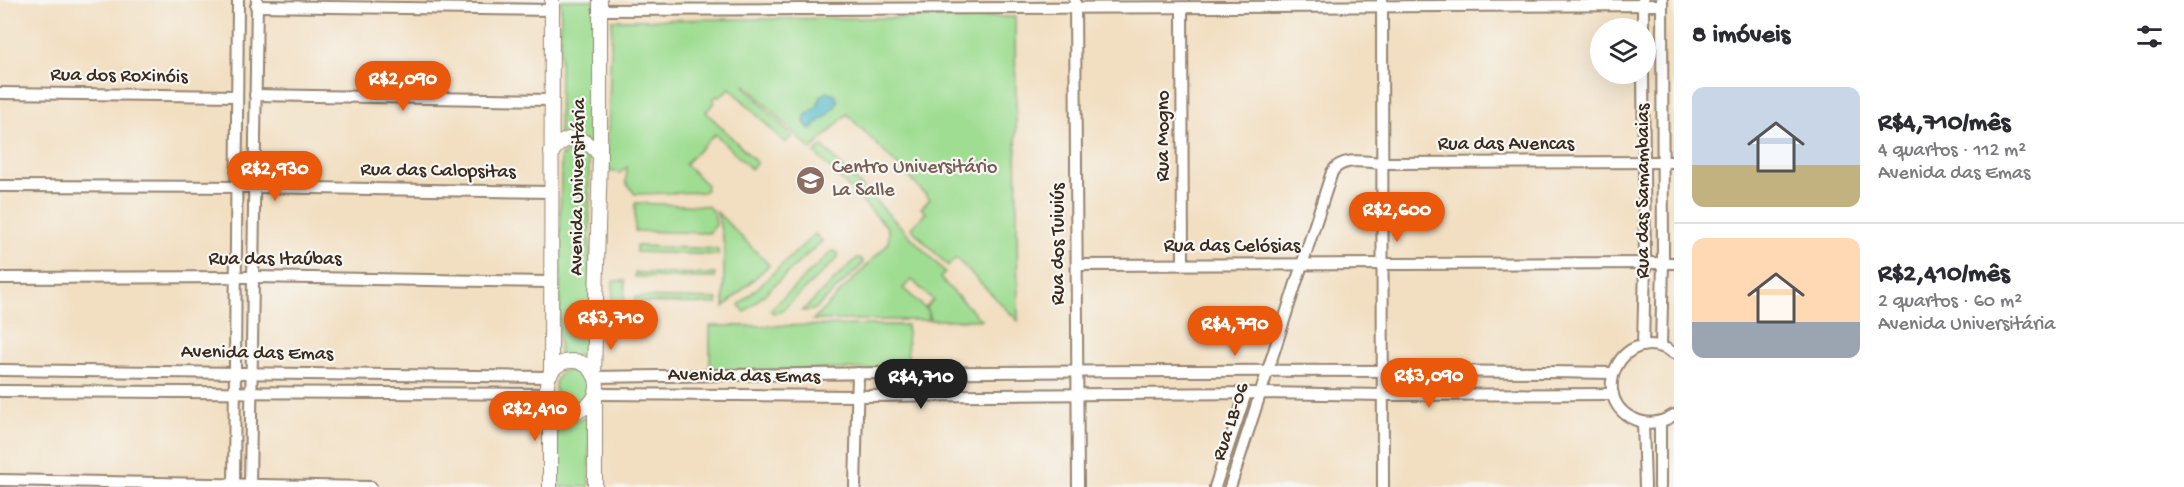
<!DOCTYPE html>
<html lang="pt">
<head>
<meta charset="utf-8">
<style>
  :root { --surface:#fff; --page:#f2f2f3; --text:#2b2b33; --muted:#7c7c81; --line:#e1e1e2; --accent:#ea580c }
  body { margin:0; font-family:"Gochi Hand",sans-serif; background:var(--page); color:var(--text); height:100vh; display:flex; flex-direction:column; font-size:22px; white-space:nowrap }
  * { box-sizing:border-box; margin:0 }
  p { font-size:20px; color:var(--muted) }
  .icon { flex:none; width:33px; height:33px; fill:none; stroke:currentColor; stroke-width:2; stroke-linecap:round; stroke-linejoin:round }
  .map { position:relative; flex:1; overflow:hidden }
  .panel { display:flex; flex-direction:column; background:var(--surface); width:510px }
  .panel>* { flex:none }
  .controls { position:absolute; left:1590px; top:18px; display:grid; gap:12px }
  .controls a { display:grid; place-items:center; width:66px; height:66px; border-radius:50%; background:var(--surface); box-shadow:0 6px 24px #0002; font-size:30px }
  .price { position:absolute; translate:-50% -51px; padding:0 14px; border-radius:21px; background:var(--accent); color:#fff; font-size:20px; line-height:39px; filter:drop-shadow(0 2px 3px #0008) }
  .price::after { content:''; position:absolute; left:50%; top:36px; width:18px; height:14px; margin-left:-9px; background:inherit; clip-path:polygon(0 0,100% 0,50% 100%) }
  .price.on { background:#222; color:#fff }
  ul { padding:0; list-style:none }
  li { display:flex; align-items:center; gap:18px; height:150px; padding:0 18px }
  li+li { border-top:2px solid var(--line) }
  li span { display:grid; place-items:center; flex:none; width:168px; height:120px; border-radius:12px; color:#555 }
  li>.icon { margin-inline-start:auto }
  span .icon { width:72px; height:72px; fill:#fffc; stroke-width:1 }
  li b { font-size:26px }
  h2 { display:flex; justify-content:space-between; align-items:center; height:72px; padding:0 18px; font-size:26px }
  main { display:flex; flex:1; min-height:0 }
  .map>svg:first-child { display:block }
  .green { fill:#9fdd92; stroke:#6d8458; stroke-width:1.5; fill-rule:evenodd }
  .water { fill:#4cb8c8; stroke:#447173; stroke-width:1.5 }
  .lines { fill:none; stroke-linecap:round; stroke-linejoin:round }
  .minor-casing { stroke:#96846f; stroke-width:14 }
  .major-casing { stroke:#96846f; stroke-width:16 }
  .minor { stroke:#fff; stroke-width:10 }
  .major { stroke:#fff; stroke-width:14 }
  .labels { text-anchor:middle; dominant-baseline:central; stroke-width:4.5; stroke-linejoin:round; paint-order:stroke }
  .street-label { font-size:20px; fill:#3b2a1e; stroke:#f6f6f2 }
  .education-label { font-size:20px; fill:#785e54; stroke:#f6f6f2; text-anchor:start }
</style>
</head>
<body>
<main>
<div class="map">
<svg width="1674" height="487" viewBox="0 0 1674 487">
  <rect width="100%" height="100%" fill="#f6f6f2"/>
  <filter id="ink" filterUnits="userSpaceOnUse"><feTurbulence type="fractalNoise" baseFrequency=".0167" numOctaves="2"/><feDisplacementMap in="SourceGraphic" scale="12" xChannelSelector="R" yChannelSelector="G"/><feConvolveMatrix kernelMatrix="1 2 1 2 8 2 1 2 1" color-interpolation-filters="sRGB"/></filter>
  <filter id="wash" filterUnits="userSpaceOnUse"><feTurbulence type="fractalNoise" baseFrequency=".008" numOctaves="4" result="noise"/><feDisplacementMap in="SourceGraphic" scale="24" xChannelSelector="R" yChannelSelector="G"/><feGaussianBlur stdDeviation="1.35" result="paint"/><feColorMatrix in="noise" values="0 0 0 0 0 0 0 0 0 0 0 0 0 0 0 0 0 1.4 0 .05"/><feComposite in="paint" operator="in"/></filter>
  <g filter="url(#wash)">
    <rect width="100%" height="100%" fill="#f2dec0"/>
    <g class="green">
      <path d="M561,0H594V143L559,140Z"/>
      <path d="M1015,17L1018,321L956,258L948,266L911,228L926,213L921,208L930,199L847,114L811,150L745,84L744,86L792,136L785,143L730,88L719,97L717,96L713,99L715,102L706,112L757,163L751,169L715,134L685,164L707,185L706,190L703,192L635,194L626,183L627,167L620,173L610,171L607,164L612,20Z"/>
      <path d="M822,146L945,272L940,278L979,318L983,320H931L928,311L929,320H813L888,244L889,234L887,227L815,153ZM912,280L933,300L926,307L927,310L903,288Z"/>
      <path d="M571,150H581L589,157L591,359L579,355L559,359L561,156Z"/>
      <path d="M635,203L707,206L714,212L716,225L709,233L635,231Z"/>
      <path d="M717,212L769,265L724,307V244Z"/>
      <path d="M815,234L822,241L745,312L739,305Z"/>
      <path d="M636,246L718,249V255L636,252Z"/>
      <path d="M832,251L838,253V258L780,312L773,313L770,310Z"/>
      <path d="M857,258L862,259L863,264L814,310L802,311Z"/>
      <path d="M635,273L715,274V278L635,277Z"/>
      <path d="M613,281H625L624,312H612Z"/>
      <path d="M635,297L718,299L717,304L635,302Z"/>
      <path d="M907,325L908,369L710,370V326Z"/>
      <circle cx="572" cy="386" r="17"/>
      <path d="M590,415L589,487H556L557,417L579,420Z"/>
    </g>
    <path class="water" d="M827,92L835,94L838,102L829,114L816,124L813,129H809L804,122L805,116L817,107L821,96Z"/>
  </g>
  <g filter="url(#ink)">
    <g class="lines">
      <defs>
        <g id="minor">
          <path d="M1075,0L1078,487"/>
          <path d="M1382,0L1383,487"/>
          <path d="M1643,0V28"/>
          <path d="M256,6L552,10"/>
          <path d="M1182,8L1183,264"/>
          <path d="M600,10L1662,5"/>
          <path d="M0,93L237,96"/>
          <path d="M255,95L551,100"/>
          <path d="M0,186L254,187L551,192"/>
          <path d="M1077,265L1674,263"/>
          <path d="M0,278L253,277L550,282"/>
          <path d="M1643,346L1645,264L1643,74"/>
          <path d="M1661,346L1663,263L1662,0"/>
          <path d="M1674,353C1621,319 1584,403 1639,421C1651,425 1663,422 1674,415"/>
          <path d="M0,370L550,377"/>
          <path d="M595,377C934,372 1274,368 1613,373"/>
          <path d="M0,391L549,394"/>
          <path d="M596,394L857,396L1259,393L1383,395L1613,394"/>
          <path d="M1643,422L1645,487"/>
          <path d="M1660,422V487"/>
          <path d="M0,480L371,487"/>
          <path d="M234,487L238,0"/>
          <path d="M250,487L257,0"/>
          <path d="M855,487L858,373"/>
          <path d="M1215,487L1246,393"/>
          <path d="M1230,487L1332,172C1342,156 1366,162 1382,163L1674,162"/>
        </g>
        <g id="major">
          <path d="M551,153C568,130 584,137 600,155"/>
          <circle cx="572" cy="386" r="25"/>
          <path d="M551,373L552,0"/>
          <path d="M594,375L600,155V0"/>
          <path d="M595,397V487"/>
          <path d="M550,487V398"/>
        </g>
      </defs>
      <use href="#minor" class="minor-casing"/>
      <use href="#major" class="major-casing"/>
      <use href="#minor" class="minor"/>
      <use href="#major" class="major"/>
    </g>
  </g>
  <defs>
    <symbol id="university-disc" viewBox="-11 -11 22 22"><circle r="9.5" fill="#8d6e63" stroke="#f6f6f2"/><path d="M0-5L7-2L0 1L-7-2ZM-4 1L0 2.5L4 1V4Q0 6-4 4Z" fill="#fff"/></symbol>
  </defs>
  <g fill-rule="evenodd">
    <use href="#university-disc" x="794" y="164" width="33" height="33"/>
  </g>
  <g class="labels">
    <g class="street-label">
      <text transform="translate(119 77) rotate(1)">Rua dos Roxinóis</text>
      <text transform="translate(1164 136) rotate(-90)">Rua Mogno</text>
      <text x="1506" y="145">Rua das Avencas</text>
      <text transform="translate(438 172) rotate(1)">Rua das Calopsitas</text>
      <text transform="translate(579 187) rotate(-89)">Avenida Universitária</text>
      <text transform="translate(1644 191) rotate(-90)">Rua das Samambaias</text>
      <text transform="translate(1059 244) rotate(-90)">Rua dos Tuiuiús</text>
      <text x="1232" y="247">Rua das Celósias</text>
      <text x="275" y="260">Rua das Itaúbas</text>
      <text transform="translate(257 354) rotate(1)">Avenida das Emas</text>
      <text transform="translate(744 377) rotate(1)">Avenida das Emas</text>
      <text transform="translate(1232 422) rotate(-72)">Rua LB-06</text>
    </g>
    <g class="education-label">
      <text x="832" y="168">Centro Universitário<tspan x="832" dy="23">La Salle</tspan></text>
    </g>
  </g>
</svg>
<div class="controls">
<a><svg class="icon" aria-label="layers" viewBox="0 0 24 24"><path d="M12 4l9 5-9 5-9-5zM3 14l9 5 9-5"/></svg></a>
</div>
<b class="price" style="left:403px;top:112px">R$2,090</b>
<b class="price" style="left:275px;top:202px">R$2,930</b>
<b class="price" style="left:1397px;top:243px">R$2,600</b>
<b class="price" style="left:611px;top:351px">R$3,710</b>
<b class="price" style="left:1235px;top:357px">R$4,790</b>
<b class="price" style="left:1429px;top:409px">R$3,090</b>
<b class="price on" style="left:921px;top:410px">R$4,710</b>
<b class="price" style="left:535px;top:442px">R$2,410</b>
</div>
<section class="panel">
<h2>8 imóveis<svg class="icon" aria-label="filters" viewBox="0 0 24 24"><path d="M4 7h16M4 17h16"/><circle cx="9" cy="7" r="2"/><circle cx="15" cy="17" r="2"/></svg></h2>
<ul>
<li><span style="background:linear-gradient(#c9d6e8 65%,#c2b280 0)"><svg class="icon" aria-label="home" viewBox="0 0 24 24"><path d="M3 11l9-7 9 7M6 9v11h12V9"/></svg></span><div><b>R$4,710/mês</b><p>4 quartos · 112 m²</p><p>Avenida das Emas</p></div></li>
<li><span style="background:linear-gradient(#ffd9b3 70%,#9aa5b1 0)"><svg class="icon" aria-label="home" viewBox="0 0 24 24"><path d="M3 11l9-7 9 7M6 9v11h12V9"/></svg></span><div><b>R$2,410/mês</b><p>2 quartos · 60 m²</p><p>Avenida Universitária</p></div></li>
</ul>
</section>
</main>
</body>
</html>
